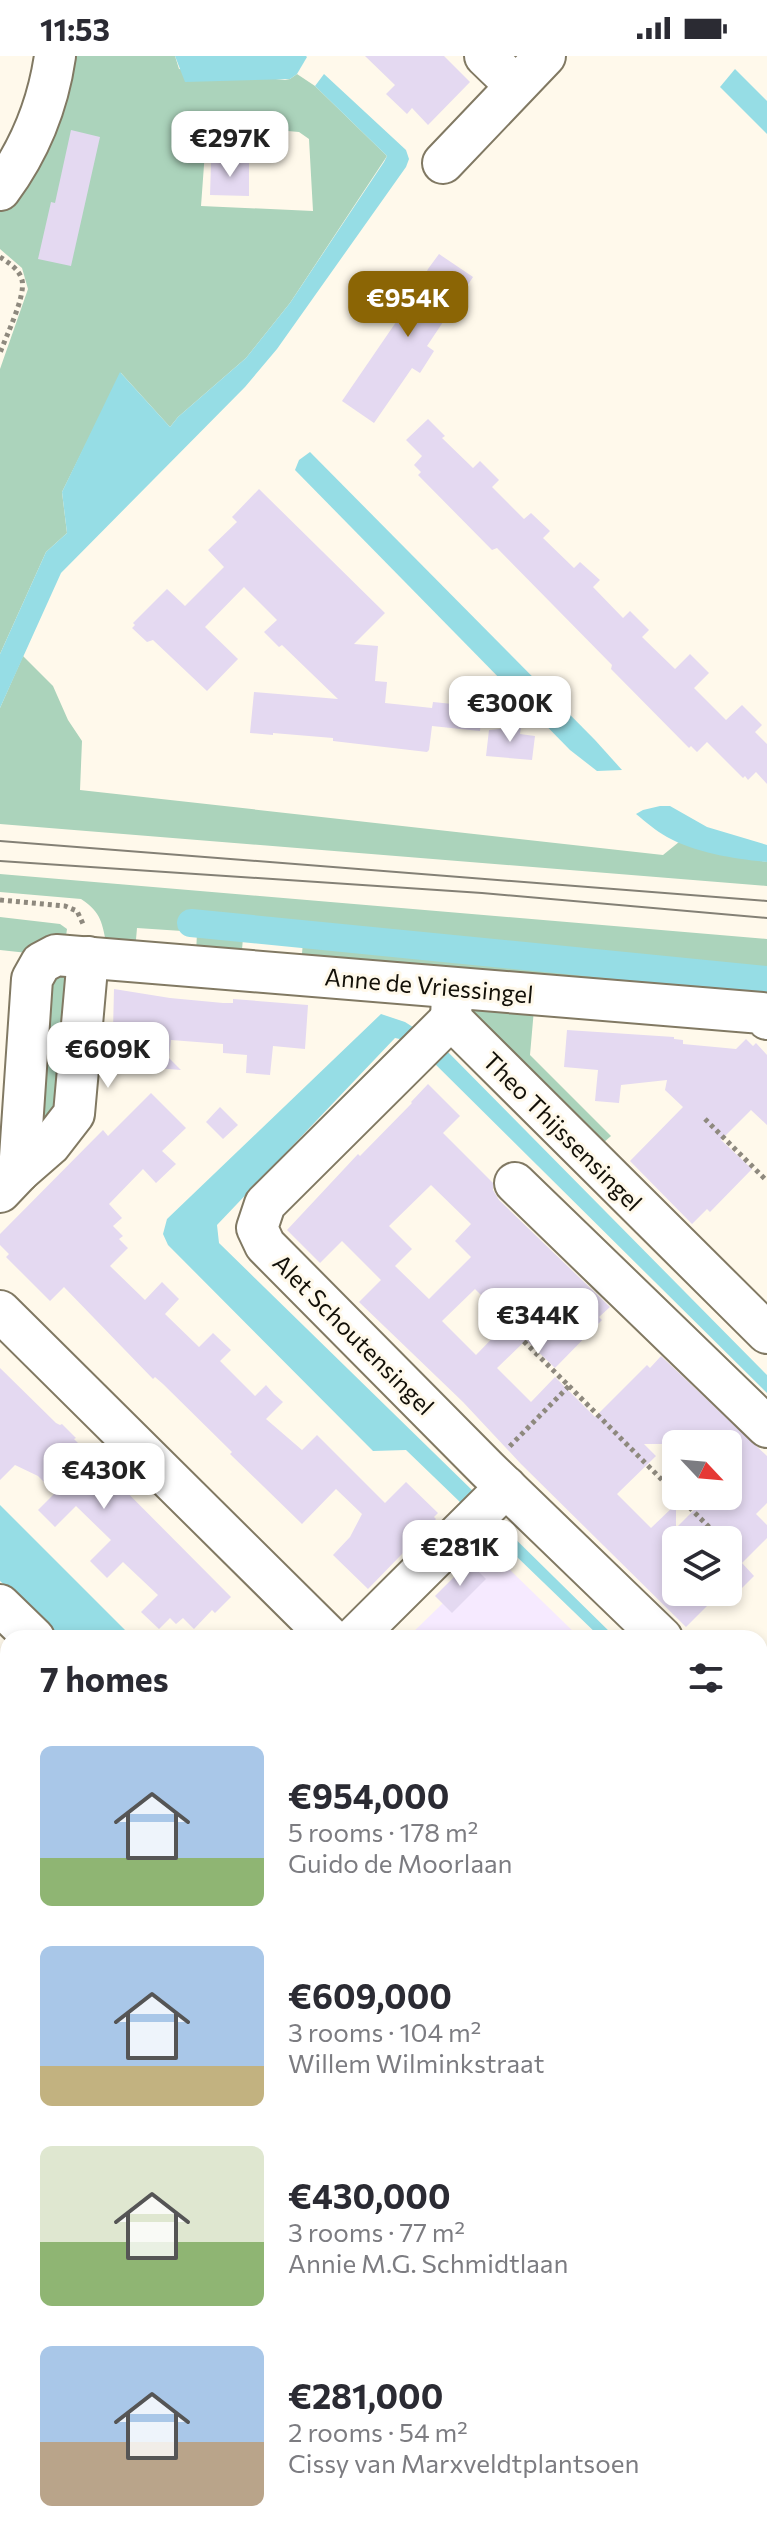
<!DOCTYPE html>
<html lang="en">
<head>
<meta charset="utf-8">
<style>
  :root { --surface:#fff; --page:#f2f2f3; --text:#2b2b33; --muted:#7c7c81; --accent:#8b6505 }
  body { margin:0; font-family:Commissioner,sans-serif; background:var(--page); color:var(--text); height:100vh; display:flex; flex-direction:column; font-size:30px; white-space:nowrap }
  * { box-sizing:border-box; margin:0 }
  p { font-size:26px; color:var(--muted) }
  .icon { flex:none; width:44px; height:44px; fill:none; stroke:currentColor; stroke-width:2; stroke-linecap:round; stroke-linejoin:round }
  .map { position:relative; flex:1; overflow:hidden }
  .side { position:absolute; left:0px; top:1574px; width:768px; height:914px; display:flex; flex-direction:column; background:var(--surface); border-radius:24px 24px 0 0; box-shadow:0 4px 12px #0003 }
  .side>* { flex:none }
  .needle { width:52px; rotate:116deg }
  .tools { position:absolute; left:662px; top:1374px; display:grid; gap:16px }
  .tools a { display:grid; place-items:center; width:80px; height:80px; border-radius:12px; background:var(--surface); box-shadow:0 4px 12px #0003; font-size:40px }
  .price { position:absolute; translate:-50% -68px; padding:0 18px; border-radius:16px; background:#fff; color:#222; font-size:26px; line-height:52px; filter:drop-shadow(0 2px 4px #0008) }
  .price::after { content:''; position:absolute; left:50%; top:48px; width:24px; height:18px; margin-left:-12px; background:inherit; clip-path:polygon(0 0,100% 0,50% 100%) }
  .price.on { background:var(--accent); color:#fff }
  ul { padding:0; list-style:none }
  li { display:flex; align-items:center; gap:24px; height:200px; padding:0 40px }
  li span { display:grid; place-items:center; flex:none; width:224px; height:160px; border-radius:12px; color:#555 }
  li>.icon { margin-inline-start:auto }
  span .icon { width:96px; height:96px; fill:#fffc; stroke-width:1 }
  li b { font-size:34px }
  h2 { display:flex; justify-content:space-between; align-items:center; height:96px; padding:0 40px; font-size:34px }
  .status { display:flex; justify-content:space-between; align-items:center; height:56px; padding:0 40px; background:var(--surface); direction:ltr }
  .status svg { height:22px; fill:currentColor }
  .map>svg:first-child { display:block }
  .education { fill:#f6eaff }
  .green { fill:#abd3bb; fill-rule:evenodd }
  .water { fill:#96dde5 }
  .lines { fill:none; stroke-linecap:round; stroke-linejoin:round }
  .canal { stroke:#96dde5; stroke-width:28 }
  .building { fill:#e4d9f1; fill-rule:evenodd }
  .minor-casing { stroke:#817963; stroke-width:44 }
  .path { stroke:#8e897e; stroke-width:5; stroke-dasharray:4 4; stroke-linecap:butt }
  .minor { stroke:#fff; stroke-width:40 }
  .tram { stroke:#848075; stroke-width:2 }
  .labels { text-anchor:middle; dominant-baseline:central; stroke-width:6; stroke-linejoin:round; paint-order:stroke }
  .street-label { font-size:24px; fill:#131008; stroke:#fff9eb }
</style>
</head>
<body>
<div class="status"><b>11:53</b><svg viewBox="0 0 49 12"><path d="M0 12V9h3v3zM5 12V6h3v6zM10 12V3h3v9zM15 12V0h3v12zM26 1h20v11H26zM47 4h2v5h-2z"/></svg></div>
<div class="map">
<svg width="767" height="2487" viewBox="0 0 767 2487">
  <rect width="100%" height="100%" fill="#fff9eb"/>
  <path class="education" d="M477,1482L580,1582H407L475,1516L460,1499Z"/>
  <g class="green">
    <path d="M64,0H175L179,13L285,24L290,23L297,18L315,30L387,100L290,247L246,302L178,361L170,371L121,317L62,436L67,477L46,496L0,598V313L28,233L22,212L0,193V152ZM207,68L299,76L309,83L313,155L201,150Z"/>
    <path d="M23,600L53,630L68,664L82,685L80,734L663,799L679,786L699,793L767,806V830L0,768V652Z"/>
    <path d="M0,818L767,883V942L301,909L303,886L243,882L241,905L196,899L197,876L137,872L135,895L107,891C102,867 102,857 81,843L0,836Z"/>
    <path d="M0,861L60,868L67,873L65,887L37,898L0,894Z"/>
    <path d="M68,910L75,913L80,921L76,958H68L63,1023L71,1024C70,1032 71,1044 68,1052C63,1063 51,1077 39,1076L29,1064L32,1032H40L45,967L37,965C39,940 35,912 68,910Z"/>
    <path d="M471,946L534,953L530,999L611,1080L603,1087L467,965Z"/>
    <path d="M767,2363V2487H716L709,2480H760V2370Z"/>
  </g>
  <g class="water">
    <path d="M175,0H306L307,1L297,18L290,23L185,26Z"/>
    <path d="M735,13L767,45V78L720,31Z"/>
    <path d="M324,18L406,94L409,103L406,111L277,293L245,331L61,517L0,652V598L46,496L67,477L62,436L120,316L170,371L178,361L246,302L290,247L384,106L387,100L315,30Z"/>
    <path d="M310,396L595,684L622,714L597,715L570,694L295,414L299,404Z"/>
    <path d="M660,750H670L707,771L767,789V806C735,803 696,797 667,781C656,775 646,766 636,758L643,754Z"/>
    <path d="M381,958L405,966L441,989L767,1319V1337L428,1001L409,985L395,982L217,1169L219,1187L474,1436L494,1462L616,1582H601L406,1394L373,1395L168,1189L163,1178L167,1163Z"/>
    <path d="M0,1449L133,1582H61L0,1525Z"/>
    <path d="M8,2384V2435L0,2443V2392Z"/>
  </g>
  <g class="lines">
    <path class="canal" d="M191,867L767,924"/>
  </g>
  <g class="building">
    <path d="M365,0H444L470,26L428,69L412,52L407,58L386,38L395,29Z"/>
    <path d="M71,74L100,81L71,210L38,203L51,146L55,147Z"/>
    <path d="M211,107H249V140L210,139Z"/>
    <path d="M439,198L473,221L427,290L434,295L420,317L412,312L374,367L342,345L418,234L428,213Z"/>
    <path d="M428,363L445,380L442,382L473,412L480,405L499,424L492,431L524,463L531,457L550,475L543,482L574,512L580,506L600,524L593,531L623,562L630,555L649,574L642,581L675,613L690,598L709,617L694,632L726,664L742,649L762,669L755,676L767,688V728L756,716L748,724L745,720L743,722L707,686L697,696L691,690L689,692L611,613L612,609L497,492L492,494L418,419L421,416L414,409L422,400L406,384Z"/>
    <path d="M259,433L385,557L354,588L378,590L375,625L387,626L385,647L432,652L433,646L482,651L480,675L432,670L429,694L427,696L333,685V682L273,677V679L250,677L254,636L338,643L282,589L279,591L264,576L277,564L244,531L205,571L238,603L207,635L153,584L147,586L132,572L135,569L133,567L167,533L185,550L224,511L208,494L237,466L232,461Z"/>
    <path d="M521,671L520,678L535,680L532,704L486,700L489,674Z"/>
    <path d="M114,933L170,942L223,947H233V943L308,949L305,993L273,990L270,1019L246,1017L247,999L223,997V988L171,984L169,1002L181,1014L144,1011L146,978L113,975Z"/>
    <path d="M567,974L674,981V983L683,984V988L736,993L746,983L753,990L756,987L767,999V1069L751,1054L721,1084L752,1113L710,1156L707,1153L692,1168L630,1105L683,1051L665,1034L667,1024L621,1029L619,1047L595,1045L598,1014L564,1011Z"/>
    <path d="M428,1028L460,1060L443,1077L493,1127V1134L499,1144L610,1251L599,1261L602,1264L555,1312L526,1284L497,1312L531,1346L555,1321L595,1361L647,1309L650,1312L661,1300L767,1400V1447L756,1458L767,1469V1482L742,1507L754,1520L728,1546V1484H676V1536H721L686,1571L521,1408L463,1346L359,1246L381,1224L342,1185L320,1207L287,1174L358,1098L360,1100L412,1047L411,1046ZM431,1129L471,1168L455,1185L471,1201L429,1243L395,1210L412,1193L389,1170ZM475,1233L508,1266L476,1299L442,1265ZM644,1388H728V1440H708L676,1472V1448L651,1472L617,1438L656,1400Z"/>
    <path d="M151,1037L186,1072L162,1095L176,1108L156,1127L143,1113L109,1148L122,1162L113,1170L123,1180L119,1183L128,1192L110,1210L145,1244L162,1226L179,1243L165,1258L199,1291L213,1277L231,1294L220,1305L255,1340L266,1329L274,1338L283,1346L266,1363L302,1394L317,1379L385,1447L406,1426L438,1457L434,1461L436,1463L368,1533L333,1499L350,1481L362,1458L336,1433L302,1468L230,1398L232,1396L163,1328L155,1321L153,1323L64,1231L50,1245L6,1201L9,1198L0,1189V1178L99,1078L103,1074L108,1080Z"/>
    <path d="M220,1051L238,1069L223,1083L206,1066Z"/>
    <path d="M0,1312L56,1367L60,1369L62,1368L76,1382L74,1383L231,1541L215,1557L212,1554L194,1573L183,1562L176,1568L170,1562L159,1573L141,1556L158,1539L123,1506L107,1522L90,1505L111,1484L76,1450L55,1471L38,1454L55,1437L38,1420L15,1409L0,1424Z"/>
    <path d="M469,1506L486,1523L452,1557L435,1540Z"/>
  </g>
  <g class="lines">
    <defs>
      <g id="minor">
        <path d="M485,0L515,29"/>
        <path d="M443,107L545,0"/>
        <path d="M0,134C29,95 48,48 55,0"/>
        <path d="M452,938L451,963L767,1277"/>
        <path d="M451,963L265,1148L257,1172L265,1189L487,1413L662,1582"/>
        <path d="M19,1116L50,1089L74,1058L88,901"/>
        <path d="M515,1127L767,1371"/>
        <path d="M0,1136L19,1116L32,923L41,907L56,899L762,957L767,963"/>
        <path d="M0,1255L330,1582"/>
        <path d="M0,1549L34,1582"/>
        <path d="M354,1582L506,1431"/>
        <path d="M760,1677L767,1684"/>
        <path d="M760,1846L767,1839"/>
        <path d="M0,1870L8,1878"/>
        <path d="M0,2029L8,2021"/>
        <path d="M760,2074L767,2067"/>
        <path d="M0,2358L8,2350"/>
        <path d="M14,2487L21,2480"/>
        <path d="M287,2487L294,2480"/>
      </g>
    </defs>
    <use href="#minor" class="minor-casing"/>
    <g class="path">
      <path d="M0,201C9,207 19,213 22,224C26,240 6,280 0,297"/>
      <path d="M0,844L65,850L77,855L84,870"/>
      <path d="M705,1063L767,1125"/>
      <path d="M484,1246L569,1330L508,1392"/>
      <path d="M569,1330L676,1438"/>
      <path d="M678,1440L719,1481"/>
      <path d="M760,1912L767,1906"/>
      <path d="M760,1991L767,1998"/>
      <path d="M0,2122L8,2130"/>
      <path d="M0,2207L8,2199"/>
      <path d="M760,2245L767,2238"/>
      <path d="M760,2357L767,2350"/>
      <path d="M700,2480L707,2487"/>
      <path d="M85,2487L92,2480"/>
      <path d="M517,2487L524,2480"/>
      <path d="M630,2487L636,2480"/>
    </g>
    <use href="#minor" class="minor"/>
    <g class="tram">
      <path d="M0,785L767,845"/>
      <path d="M0,805L482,837L767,862"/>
    </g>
  </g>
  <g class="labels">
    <g class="street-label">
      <text transform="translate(429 929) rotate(5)">Anne de Vriessingel</text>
      <text transform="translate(563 1075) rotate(45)">Theo Thijssensingel</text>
      <text transform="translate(354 1278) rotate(45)">Alet Schoutensingel</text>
    </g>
  </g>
</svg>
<div class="tools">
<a><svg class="needle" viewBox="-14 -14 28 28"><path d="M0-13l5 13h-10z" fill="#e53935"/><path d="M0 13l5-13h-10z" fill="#7c7c81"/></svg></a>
<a><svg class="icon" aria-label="layers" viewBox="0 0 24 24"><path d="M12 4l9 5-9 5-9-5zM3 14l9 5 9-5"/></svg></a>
</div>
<b class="price" style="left:230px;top:123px">€297K</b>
<b class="price on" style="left:408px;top:283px">€954K</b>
<b class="price" style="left:510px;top:688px">€300K</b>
<b class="price" style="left:108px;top:1034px">€609K</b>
<b class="price" style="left:538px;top:1300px">€344K</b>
<b class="price" style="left:104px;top:1455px">€430K</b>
<b class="price" style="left:460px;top:1532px">€281K</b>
<section class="side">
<h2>7 homes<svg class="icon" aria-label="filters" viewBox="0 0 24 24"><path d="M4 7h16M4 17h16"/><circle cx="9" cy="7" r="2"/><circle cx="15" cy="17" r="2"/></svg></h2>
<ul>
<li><span style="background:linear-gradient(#a9c7e8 70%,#8fb573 0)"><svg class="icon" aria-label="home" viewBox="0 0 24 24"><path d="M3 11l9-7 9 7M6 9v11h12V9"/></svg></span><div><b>€954,000</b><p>5 rooms · 178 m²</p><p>Guido de Moorlaan</p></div></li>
<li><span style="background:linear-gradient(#a9c7e8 75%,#c2b280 0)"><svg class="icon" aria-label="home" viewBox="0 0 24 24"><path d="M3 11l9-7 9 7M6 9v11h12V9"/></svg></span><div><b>€609,000</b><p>3 rooms · 104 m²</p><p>Willem Wilminkstraat</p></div></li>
<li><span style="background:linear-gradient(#dfe7d0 60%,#8fb573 0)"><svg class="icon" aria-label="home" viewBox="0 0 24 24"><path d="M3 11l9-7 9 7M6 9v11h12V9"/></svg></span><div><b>€430,000</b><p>3 rooms · 77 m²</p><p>Annie M.G. Schmidtlaan</p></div></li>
<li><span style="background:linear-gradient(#a9c7e8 60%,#b9a48a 0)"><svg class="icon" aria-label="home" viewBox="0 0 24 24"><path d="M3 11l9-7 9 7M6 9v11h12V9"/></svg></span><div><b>€281,000</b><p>2 rooms · 54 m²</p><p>Cissy van Marxveldtplantsoen</p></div></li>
</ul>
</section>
</div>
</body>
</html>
